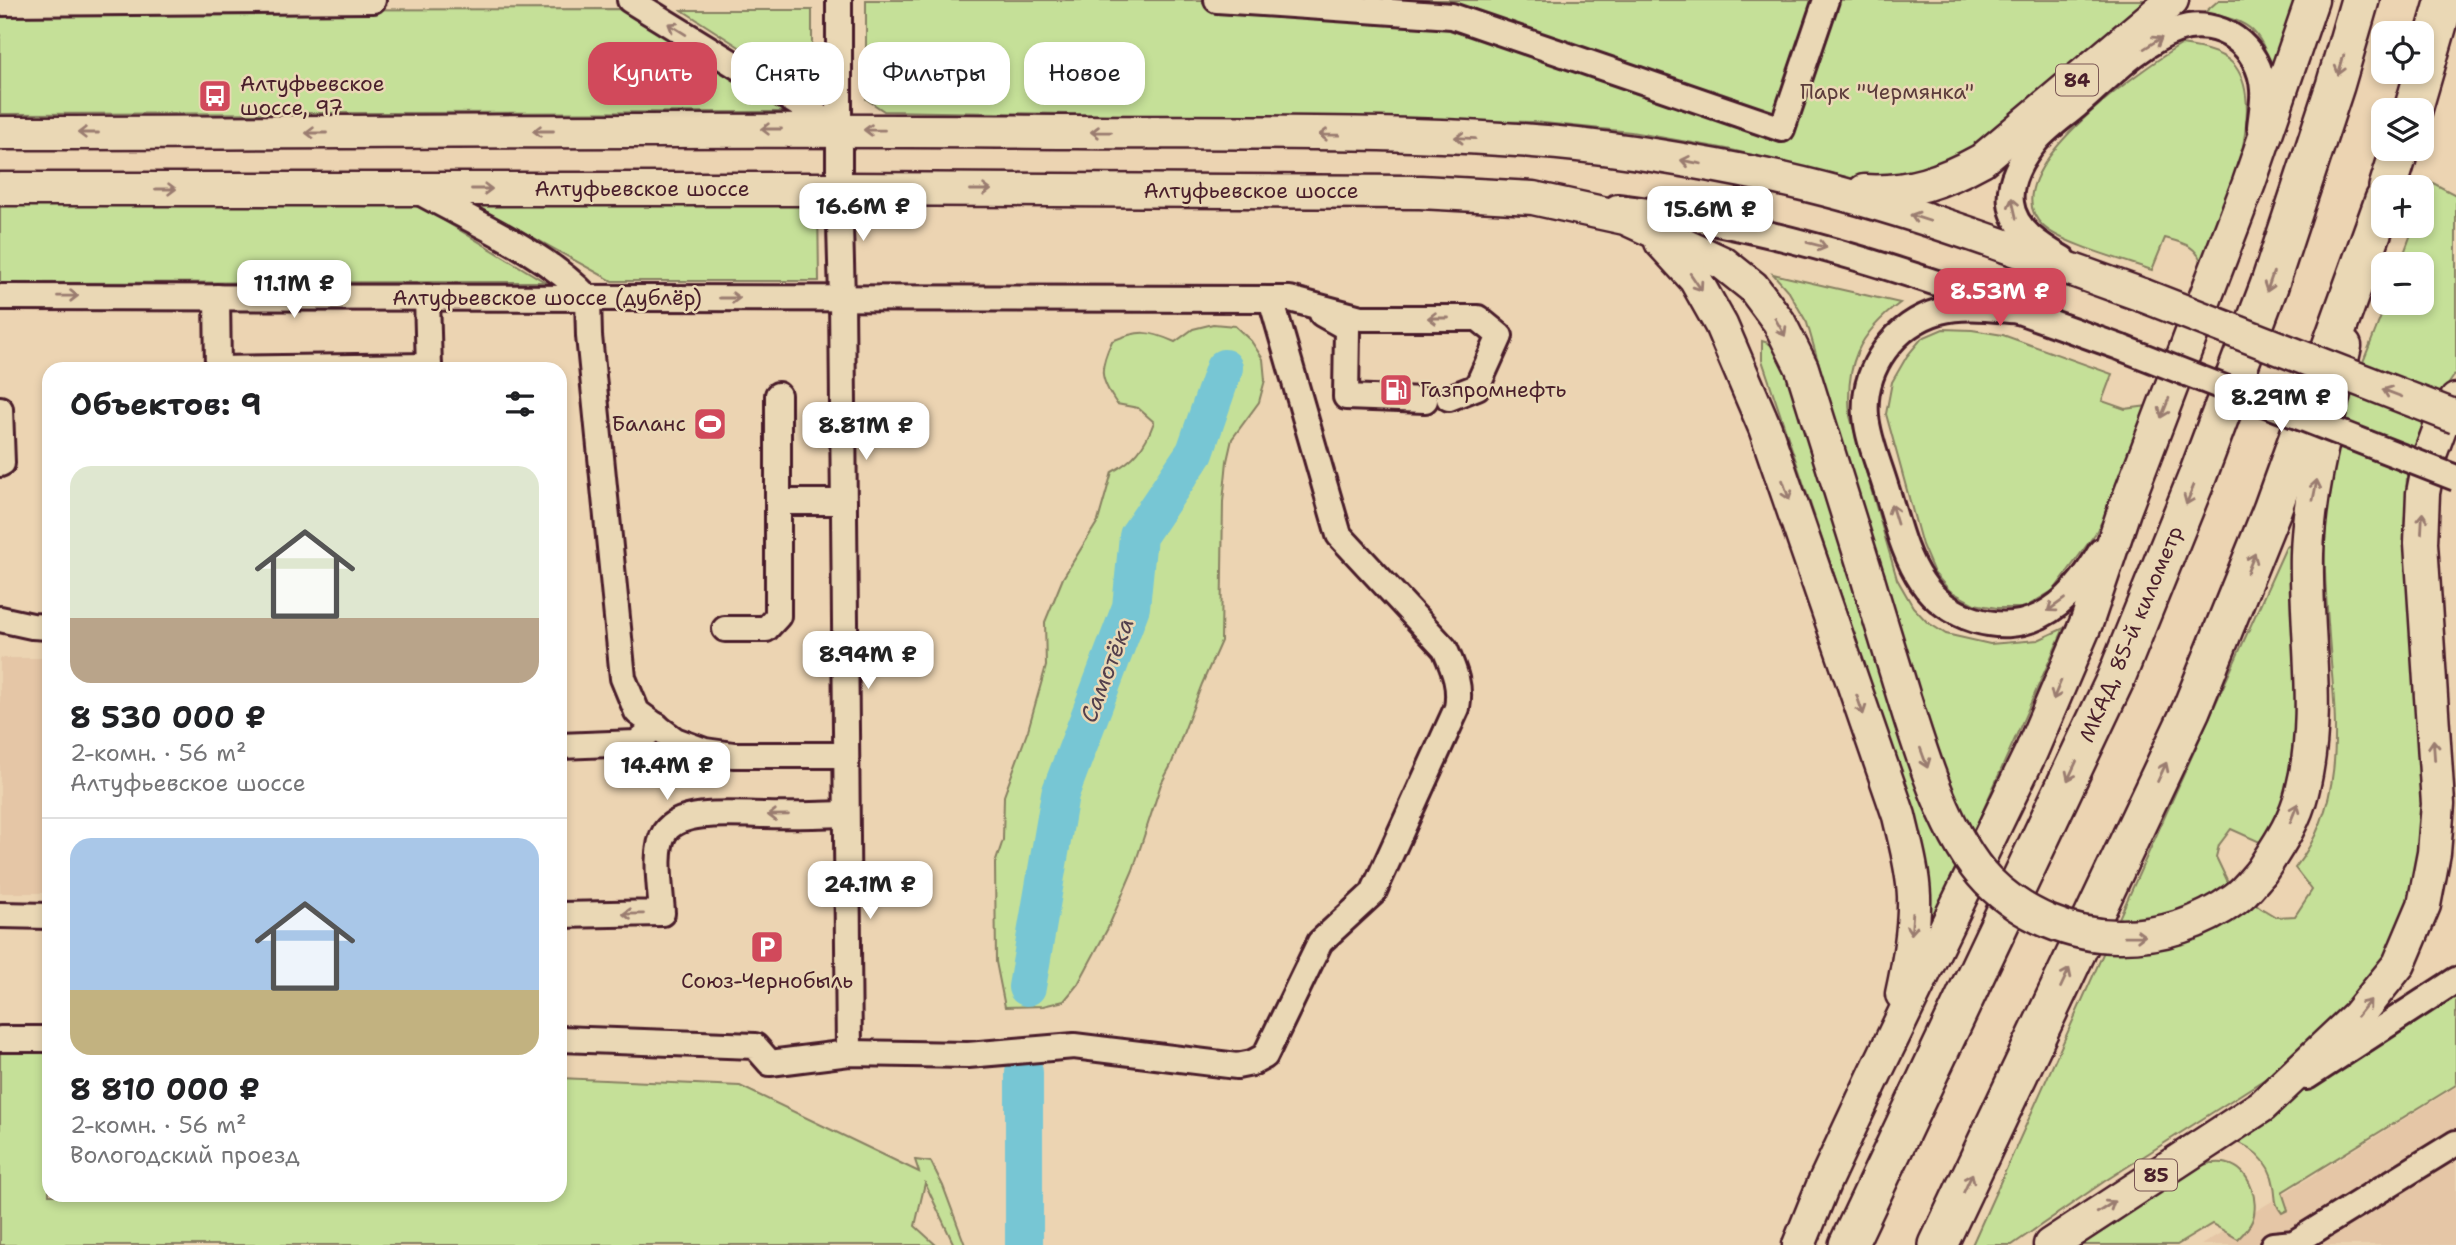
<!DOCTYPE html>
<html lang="ru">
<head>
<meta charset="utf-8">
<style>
  :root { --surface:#fff; --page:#f6f6f6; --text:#202124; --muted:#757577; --line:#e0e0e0; --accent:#d1495b }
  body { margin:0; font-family:"Shantell Sans",sans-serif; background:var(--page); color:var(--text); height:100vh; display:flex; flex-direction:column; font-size:26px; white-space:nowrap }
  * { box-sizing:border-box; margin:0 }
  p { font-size:23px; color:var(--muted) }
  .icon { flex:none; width:38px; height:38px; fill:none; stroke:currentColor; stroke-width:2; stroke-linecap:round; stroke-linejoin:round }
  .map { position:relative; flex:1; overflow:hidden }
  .sheet { position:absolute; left:42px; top:362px; width:525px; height:840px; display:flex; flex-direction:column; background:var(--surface); border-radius:21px; box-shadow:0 4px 10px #0003 }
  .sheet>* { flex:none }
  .banner { position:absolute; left:588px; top:42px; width:665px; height:63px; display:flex; gap:14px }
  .controls { position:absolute; left:2371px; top:21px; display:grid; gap:14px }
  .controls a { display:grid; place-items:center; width:63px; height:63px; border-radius:14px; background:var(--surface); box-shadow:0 4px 10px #0003; font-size:35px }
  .price { position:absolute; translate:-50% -60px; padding:0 16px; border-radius:14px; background:#fff; color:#222; font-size:23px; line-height:46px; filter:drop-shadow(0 2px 4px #0008) }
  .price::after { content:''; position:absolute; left:50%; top:42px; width:21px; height:16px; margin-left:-10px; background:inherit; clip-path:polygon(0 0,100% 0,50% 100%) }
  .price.selected { background:var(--accent); color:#fff }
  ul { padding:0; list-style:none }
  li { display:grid; align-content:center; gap:14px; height:371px; padding:0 28px }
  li+li { border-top:2px solid var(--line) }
  li span { display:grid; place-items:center; height:217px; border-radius:21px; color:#555 }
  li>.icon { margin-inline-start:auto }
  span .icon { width:126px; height:126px; fill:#fffc; stroke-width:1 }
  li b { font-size:30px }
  h2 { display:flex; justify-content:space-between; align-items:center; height:84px; padding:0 28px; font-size:30px }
  .tag { padding:0 24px; border-radius:21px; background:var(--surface); box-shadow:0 4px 10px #0003; font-size:24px; line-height:63px }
  .tag.selected { background:var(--accent); color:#fff }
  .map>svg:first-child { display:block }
  .built { fill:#e5c6a6 }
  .green { fill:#c5e098; stroke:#888062; stroke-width:2 }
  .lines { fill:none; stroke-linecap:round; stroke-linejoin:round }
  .river { stroke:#77c6d4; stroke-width:38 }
  .minor-casing { stroke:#4a1f2b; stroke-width:30 }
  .major-casing { stroke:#4a1f2b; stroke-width:37 }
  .highway-casing { stroke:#4a1f2b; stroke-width:42 }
  .minor { stroke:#ead8b5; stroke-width:24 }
  .major { stroke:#ead8b5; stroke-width:32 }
  .highway { stroke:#ead8b5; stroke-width:37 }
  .minor-bridge-casing { stroke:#4a1f2b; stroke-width:30; stroke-linecap:butt }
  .major-bridge-casing { stroke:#4a1f2b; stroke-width:37; stroke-linecap:butt }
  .minor-bridge { stroke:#ead8b5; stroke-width:24 }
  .major-bridge { stroke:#ead8b5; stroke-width:32 }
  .oneway { stroke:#9a7c70 }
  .labels { text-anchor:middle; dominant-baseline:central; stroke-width:5; stroke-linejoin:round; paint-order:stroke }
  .shield { fill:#ead8b5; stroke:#7a5654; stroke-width:2 }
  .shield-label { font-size:19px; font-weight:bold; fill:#4a1f2b }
  .poi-label { font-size:21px; fill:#4a1f2b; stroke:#ead8b5; text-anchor:start }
  .park-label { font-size:21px; fill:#5c3c3b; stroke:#ead8b5 }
  .street-label { font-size:21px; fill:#4a1f2b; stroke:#ead8b5 }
  .water-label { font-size:23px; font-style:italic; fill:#53404d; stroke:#ead8b5 }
</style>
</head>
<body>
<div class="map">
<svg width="2456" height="1245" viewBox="0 0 2456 1245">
  <rect width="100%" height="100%" fill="#ecd4b2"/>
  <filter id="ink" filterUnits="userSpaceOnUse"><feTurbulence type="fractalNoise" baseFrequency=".0143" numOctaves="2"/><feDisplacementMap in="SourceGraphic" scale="14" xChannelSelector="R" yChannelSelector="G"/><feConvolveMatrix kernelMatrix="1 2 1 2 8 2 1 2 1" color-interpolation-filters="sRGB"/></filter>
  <g filter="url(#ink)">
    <g class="built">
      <rect x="0" y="658" width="49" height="235"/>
      <path d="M2456,1087V1245H2201Z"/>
    </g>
    <g class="green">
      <path d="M866,0H2157L1964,157L1880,185L1727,149L1631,132L1534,122L884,111L866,99Z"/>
      <path d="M2219,0H2299L2274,80C2263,33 2253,19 2203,14Z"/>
      <path d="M621,9L784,112L0,114V10Z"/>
      <path d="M682,10H812V94Z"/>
      <path d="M2181,45C2198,47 2224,52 2235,66C2269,111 2221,220 2203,267C2198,246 2184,243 2165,238L2152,270C2126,261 2060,243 2043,226C1988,175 2143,68 2181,45Z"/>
      <path d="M2431,182L2456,195V373L2428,414L2414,449L2407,476L2404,535L2426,788L2416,892L2386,960L2360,992L2297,1052L2268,1077L2105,1181L2012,1245H1972L2286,547L2293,544L2299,637L2296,758L2284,804L2262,843L2231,829L2219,845L2216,857L2227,880L2261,908L2276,917L2295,916L2312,890L2295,868C2352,795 2333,707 2328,622C2324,574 2322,522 2329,474C2338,415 2366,358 2386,303H2422V264H2400L2414,226H2422V205Z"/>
      <path d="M469,202L818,203L819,281H612Z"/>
      <path d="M0,203H415L545,282L0,283Z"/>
      <path d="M1773,274L1900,303C1858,334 1845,365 1850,416L1897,579L1913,607L1927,622L1946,634L1990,644L2038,640L2064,628L1927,937L1920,847L1898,765L1762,360V341C1786,345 1790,388 1799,408C1824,463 1852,518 1879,572L1807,323L1789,292Z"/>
      <path d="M1213,324L1235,326L1251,341L1263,359L1265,380L1259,402L1232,439L1227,461L1223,502L1221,641L1202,684L1171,765L1161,784L1133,870L1108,928L1078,984L1064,1001L1043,1006L1005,1007L996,962L995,864L1003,840L1004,796L1028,730L1046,666L1045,622L1063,578L1098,521L1112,472C1134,460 1145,447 1154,422L1138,408L1117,404C1099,378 1099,369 1112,341C1139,330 1148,330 1175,342L1193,329Z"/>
      <path d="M1943,329L1972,330L2003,335L2112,374L2102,401L2125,409L2148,406L2121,487L2095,534L2054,590L2024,608H1997L1974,604L1950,591L1934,573L1922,545L1886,414L1892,382L1907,356L1922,338Z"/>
      <path d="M2456,989V1085L2282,1192L2288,1210L2282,1213C2274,1204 2276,1198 2274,1186C2270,1160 2249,1142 2223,1139Z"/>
      <path d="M0,1050H49V1195H560V1078L740,1086L919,1172L915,1160L931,1162L943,1186L965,1245H954L925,1183L915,1226L936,1245H0Z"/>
      <path d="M2211,1163C2216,1163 2223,1162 2228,1164C2250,1169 2260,1202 2252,1221C2249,1228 2243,1234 2238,1239L2212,1224L2177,1245H2079L2191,1168Z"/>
    </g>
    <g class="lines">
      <g class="river">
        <path d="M1027,987L1060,794L1131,607L1138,536L1195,452L1224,368"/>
        <path d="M1024,1245V1072"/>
      </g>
      <defs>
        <g id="minor">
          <path d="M630,0L839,129"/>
          <path d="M839,0V189L842,298L849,1053"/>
          <path d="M1217,0L1452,16L1782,129L1826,0"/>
          <path d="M0,3L373,0"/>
          <path d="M414,189C471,221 544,251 588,298L589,336L623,678L637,712L675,740L705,751L733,755H845"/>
          <path d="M1617,207C1792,227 1957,289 2122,348"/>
          <path d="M2063,259C2041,246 2014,230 2011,203C2008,180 2022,158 2036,141C2047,128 2063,117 2076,106C2105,81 2141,42 2177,30C2219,15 2261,47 2263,90C2264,102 2261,115 2260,127"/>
          <path d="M0,297L1290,299L1361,318H1478L1500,336L1477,387L1449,398"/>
          <path d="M217,297L218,369"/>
          <path d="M427,297L429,369"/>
          <path d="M2020,311C1994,309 1965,304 1940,311C1895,324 1862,368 1866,416C1868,440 1879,464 1886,488C1896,519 1903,554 1922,582C1946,618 2000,636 2040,616C2068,602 2086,577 2101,551"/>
          <path d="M1322,314L1347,328L1346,397L1425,400"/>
          <path d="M218,369L429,366"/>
          <path d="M778,395V502H844"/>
          <path d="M0,409L2,463L0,464"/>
          <path d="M0,619L32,626L49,627"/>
          <path d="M725,629H766L778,616V502"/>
          <path d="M560,746L636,743L657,726"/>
          <path d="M0,915L49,916"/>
          <path d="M560,915L662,913C661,892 653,850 665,832C681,808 739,815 764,815C791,816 819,815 846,814"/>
          <path d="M0,1039H49"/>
          <path d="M560,1039L755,1046L770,1063L849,1053L968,1055L1074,1046L1237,1066L1252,1063L1265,1056L1320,942L1373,893L1457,708C1461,685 1454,670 1445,649L1339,535L1271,299"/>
          <path d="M2307,1077L2456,980"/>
          <path d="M2273,1245L2294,1243L2456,1143"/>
        </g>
        <g id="major">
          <path d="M0,133C359,133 718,128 1076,132C1228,133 1381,130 1533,141C1605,146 1677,158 1748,172C1883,198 2013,249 2142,295"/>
          <path d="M0,189H839L1420,192L1533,198L1625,218L1723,263L1753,287L1779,322L1802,368L1867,576"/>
          <path d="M1864,191C1908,194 1944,181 1982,160L2172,0"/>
          <path d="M1661,242L1695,279L1721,325L1765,428L1899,816C1905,842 1913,869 1914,896C1915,929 1909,962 1902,994"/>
          <path d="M2261,872C2277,847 2295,822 2302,792C2322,714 2305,634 2307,554C2309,485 2330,414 2345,346"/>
          <path d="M1799,1245L1824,1183L1875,1074L2031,752L2087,621L2124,511L2249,183L2312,0"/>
          <path d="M2050,1245L2262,1106L2357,1016L2399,964L2424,905L2434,853L2438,804L2421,543L2423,493L2431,452L2443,420L2456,400"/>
        </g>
        <g id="highway">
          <path d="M2413,110L2445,0"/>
          <path d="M2388,187L2400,149"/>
          <path d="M1848,1245L2116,678L2196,480L2269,286L2335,86L2360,0"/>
          <path d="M1938,1245L2191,710L2272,510L2384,200"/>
        </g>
      </defs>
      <use href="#minor" class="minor-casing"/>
      <use href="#major" class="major-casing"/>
      <use href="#highway" class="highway-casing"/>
      <use href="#minor" class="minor"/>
      <use href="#major" class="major"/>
      <use href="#highway" class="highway"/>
      <defs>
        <path id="minor-bridge" d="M2122,348L2456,478"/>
        <g id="major-bridge">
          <path d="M2142,295L2456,417"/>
          <path d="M1867,576C1879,617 1892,658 1904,698C1921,753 1947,839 1988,881C2022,915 2072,937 2121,936C2162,936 2202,923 2235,899C2245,892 2253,881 2261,872"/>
        </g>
      </defs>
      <use href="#minor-bridge" class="minor-bridge-casing"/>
      <use href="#major-bridge" class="major-bridge-casing"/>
      <use href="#minor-bridge" class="minor-bridge"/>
      <use href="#major-bridge" class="major-bridge"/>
    </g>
    <defs><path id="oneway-shaft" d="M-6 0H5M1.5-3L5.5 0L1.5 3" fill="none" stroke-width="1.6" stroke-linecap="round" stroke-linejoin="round" transform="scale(1.75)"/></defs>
    <g class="oneway">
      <use href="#oneway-shaft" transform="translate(677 29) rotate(-148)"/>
      <use href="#oneway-shaft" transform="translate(2153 43) rotate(-32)"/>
      <use href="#oneway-shaft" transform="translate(2341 65) rotate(106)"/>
      <use href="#oneway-shaft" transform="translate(771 129) rotate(180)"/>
      <use href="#oneway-shaft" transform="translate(874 130) rotate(-179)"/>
      <use href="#oneway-shaft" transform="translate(543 131) rotate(180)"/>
      <use href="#oneway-shaft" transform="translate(1101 132) rotate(-179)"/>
      <use href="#oneway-shaft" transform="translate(88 133) rotate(-180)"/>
      <use href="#oneway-shaft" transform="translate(316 133) rotate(180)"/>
      <use href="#oneway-shaft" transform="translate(1329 135) rotate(-179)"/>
      <use href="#oneway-shaft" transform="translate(1465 138) rotate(-177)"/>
      <use href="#oneway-shaft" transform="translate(1691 162) rotate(-170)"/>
      <use href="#oneway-shaft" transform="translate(166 189)"/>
      <use href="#oneway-shaft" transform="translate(482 189)"/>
      <use href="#oneway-shaft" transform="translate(981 190)"/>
      <use href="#oneway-shaft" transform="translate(2014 208) rotate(-103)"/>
      <use href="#oneway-shaft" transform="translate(1920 218) rotate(-162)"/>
      <use href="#oneway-shaft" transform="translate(1817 245) rotate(15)"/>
      <use href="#oneway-shaft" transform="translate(1696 282) rotate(56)"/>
      <use href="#oneway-shaft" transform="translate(2270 282) rotate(109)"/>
      <use href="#oneway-shaft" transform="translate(68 296) rotate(-1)"/>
      <use href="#oneway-shaft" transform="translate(730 298)"/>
      <use href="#oneway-shaft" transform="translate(1438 318) rotate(-180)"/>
      <use href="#oneway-shaft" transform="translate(1780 327) rotate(60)"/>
      <use href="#oneway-shaft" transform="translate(2392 393) rotate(-159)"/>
      <use href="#oneway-shaft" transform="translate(2165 408) rotate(112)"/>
      <use href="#oneway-shaft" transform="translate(1786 490) rotate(71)"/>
      <use href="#oneway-shaft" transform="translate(2315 490) rotate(-79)"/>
      <use href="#oneway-shaft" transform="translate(2190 495) rotate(112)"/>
      <use href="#oneway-shaft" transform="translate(1894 514) rotate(-107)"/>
      <use href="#oneway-shaft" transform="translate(2422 523) rotate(-87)"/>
      <use href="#oneway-shaft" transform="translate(2251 563) rotate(-68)"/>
      <use href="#oneway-shaft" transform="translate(2056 605) rotate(144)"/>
      <use href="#oneway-shaft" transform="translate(2057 690) rotate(113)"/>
      <use href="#oneway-shaft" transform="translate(1860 705) rotate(71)"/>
      <use href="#oneway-shaft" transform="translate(2434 750) rotate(-94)"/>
      <use href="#oneway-shaft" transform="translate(1924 758) rotate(70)"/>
      <use href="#oneway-shaft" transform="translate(2072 771) rotate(115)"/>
      <use href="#oneway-shaft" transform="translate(2162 772) rotate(-65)"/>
      <use href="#oneway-shaft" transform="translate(2294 813) rotate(-68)"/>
      <use href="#oneway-shaft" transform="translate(778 815) rotate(179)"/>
      <use href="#oneway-shaft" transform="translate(633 914) rotate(179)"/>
      <use href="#oneway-shaft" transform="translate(1912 924) rotate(94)"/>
      <use href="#oneway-shaft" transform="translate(2135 936) rotate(-1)"/>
      <use href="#oneway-shaft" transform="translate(2065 978) rotate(-65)"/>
      <use href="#oneway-shaft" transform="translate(2364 1008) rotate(-51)"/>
      <use href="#oneway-shaft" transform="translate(1968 1183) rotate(-65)"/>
      <use href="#oneway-shaft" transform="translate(2106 1207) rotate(-33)"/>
    </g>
  </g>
  <defs>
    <symbol id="bus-square" viewBox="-11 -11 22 22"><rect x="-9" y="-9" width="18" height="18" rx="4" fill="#d1495b" stroke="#ead8b5"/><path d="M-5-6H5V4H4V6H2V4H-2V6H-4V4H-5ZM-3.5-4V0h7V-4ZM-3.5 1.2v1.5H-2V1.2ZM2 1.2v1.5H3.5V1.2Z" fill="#fff"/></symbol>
    <symbol id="fuel-square" viewBox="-11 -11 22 22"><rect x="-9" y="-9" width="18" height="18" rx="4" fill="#d1495b" stroke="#ead8b5"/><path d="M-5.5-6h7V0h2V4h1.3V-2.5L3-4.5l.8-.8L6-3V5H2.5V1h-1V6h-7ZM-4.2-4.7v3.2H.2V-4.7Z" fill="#fff"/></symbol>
    <symbol id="stadium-square" viewBox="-11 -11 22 22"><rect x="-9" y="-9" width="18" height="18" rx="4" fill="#d1495b" stroke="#ead8b5"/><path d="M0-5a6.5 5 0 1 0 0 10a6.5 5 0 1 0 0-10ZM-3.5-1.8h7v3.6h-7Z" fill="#fff"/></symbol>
    <symbol id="parking-square" viewBox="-11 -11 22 22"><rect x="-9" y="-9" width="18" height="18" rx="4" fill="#d1495b" stroke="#ead8b5"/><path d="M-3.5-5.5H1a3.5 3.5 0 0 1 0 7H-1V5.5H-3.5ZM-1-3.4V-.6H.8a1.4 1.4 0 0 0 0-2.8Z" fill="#fff"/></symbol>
  </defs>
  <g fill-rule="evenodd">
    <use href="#bus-square" x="196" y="77" width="38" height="38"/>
    <use href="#fuel-square" x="1377" y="371" width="38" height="38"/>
    <use href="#stadium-square" x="691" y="405" width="38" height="38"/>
    <use href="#parking-square" x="748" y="928" width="38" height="38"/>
  </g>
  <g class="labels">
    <g class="shield">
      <rect x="2056" y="64.5" width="42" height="31" rx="5"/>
      <rect x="2135" y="1159.5" width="42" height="31" rx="5"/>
    </g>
    <g class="shield-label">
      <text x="2077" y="80">84</text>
      <text x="2156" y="1175">85</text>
    </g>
    <g class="poi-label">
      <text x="240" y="84">Алтуфьевское<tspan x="240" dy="24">шоссе, 97</tspan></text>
      <text x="1420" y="390">Газпромнефть</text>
      <text x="686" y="424" text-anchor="end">Баланс</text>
      <text x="767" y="981" text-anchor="middle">Союз-Чернобыль</text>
    </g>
    <g class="park-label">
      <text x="1887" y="92">Парк "Чермянка"</text>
    </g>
    <g class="street-label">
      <text x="642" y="189">Алтуфьевское шоссе</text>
      <text x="1251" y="191">Алтуфьевское шоссе</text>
      <text x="547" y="298">Алтуфьевское шоссе (дублёр)</text>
      <text transform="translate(2131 634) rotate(-67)">МКАД, 85-й километр</text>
    </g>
    <g class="water-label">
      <text transform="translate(1107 670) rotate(-69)">Самотёка</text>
    </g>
  </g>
</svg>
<div class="controls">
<a><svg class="icon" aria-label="locate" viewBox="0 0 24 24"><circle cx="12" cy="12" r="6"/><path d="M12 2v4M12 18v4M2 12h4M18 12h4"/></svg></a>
<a><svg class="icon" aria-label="layers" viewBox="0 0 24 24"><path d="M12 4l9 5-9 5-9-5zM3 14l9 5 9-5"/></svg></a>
<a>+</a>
<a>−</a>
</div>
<b class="price" style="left:863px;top:243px">16.6M ₽</b>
<b class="price" style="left:1710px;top:246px">15.6M ₽</b>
<b class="price" style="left:294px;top:320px">11.1M ₽</b>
<b class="price selected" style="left:2000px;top:328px">8.53M ₽</b>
<b class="price" style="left:2281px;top:434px">8.29M ₽</b>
<b class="price" style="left:866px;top:462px">8.81M ₽</b>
<b class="price" style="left:868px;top:691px">8.94M ₽</b>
<b class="price" style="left:667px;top:802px">14.4M ₽</b>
<b class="price" style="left:870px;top:921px">24.1M ₽</b>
<div class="banner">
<a class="tag selected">Купить</a>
<a class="tag">Снять</a>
<a class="tag">Фильтры</a>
<a class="tag">Новое</a>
</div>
<section class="sheet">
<h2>Объектов: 9<svg class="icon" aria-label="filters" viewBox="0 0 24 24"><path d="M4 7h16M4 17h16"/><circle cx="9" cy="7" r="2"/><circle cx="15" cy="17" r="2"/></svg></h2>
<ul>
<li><span style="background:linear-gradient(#dfe7d0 70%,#b9a48a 0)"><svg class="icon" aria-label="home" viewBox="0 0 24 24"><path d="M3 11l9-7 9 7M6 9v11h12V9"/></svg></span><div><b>8 530 000 ₽</b><p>2-комн. · 56 m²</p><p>Алтуфьевское шоссе</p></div></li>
<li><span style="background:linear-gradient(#a9c7e8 70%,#c2b280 0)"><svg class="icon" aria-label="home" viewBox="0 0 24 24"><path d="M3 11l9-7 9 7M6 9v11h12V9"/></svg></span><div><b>8 810 000 ₽</b><p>2-комн. · 56 m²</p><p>Вологодский проезд</p></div></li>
</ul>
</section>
</div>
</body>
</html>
